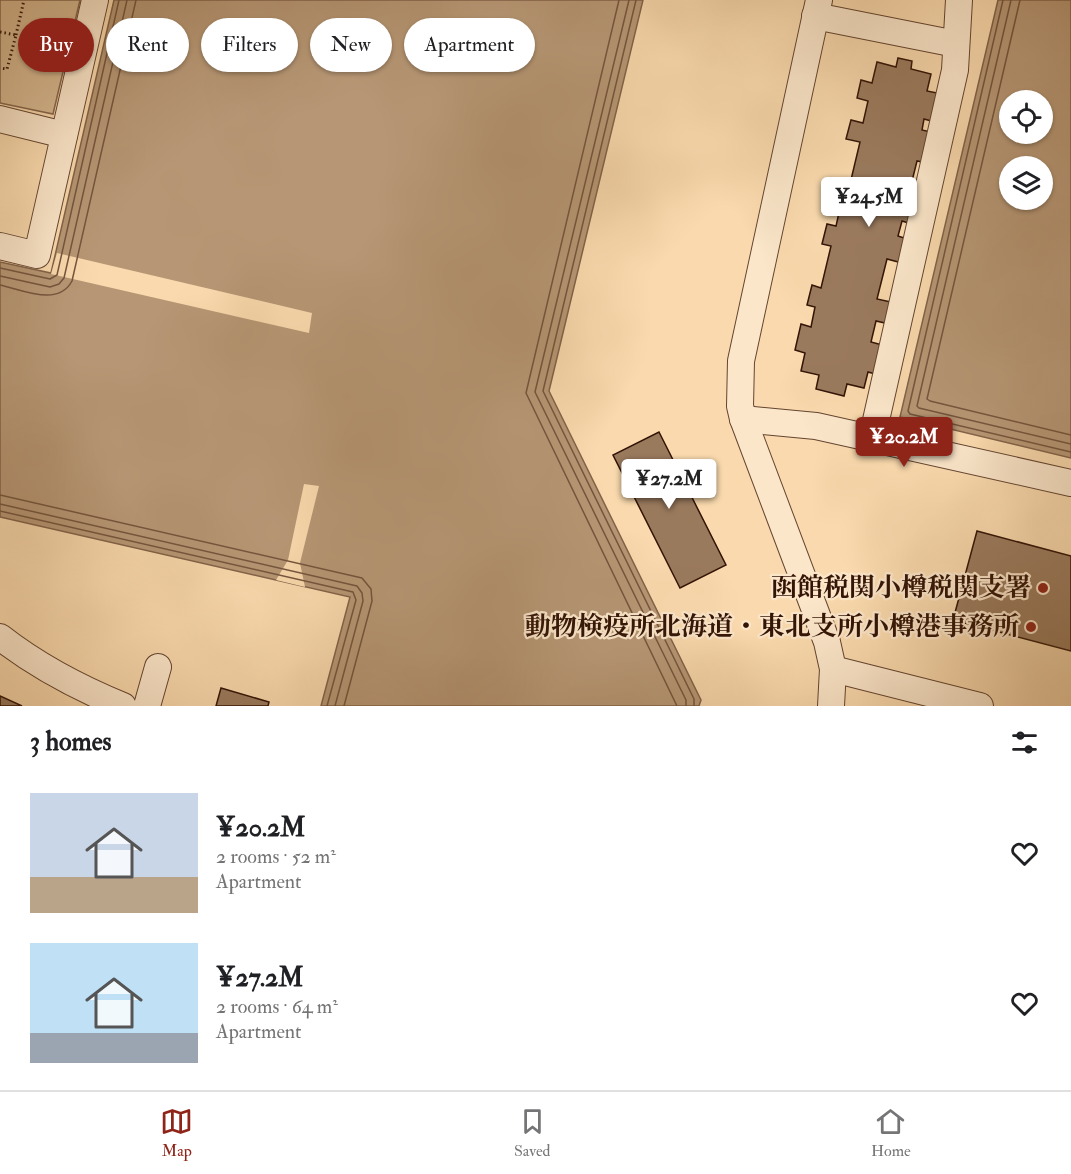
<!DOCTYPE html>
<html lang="en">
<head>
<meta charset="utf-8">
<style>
  :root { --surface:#fff; --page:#f2f2f2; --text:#202124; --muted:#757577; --line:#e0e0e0; --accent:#8f2418 }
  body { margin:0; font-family:"IM FELL Double Pica","Noto Serif JP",serif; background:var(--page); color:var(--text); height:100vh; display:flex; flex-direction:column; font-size:22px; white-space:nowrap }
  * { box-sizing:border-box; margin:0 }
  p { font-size:20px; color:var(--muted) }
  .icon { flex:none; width:33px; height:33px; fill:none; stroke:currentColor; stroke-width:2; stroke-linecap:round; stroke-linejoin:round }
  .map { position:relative; height:706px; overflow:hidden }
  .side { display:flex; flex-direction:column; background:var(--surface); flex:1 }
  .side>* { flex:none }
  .hud { position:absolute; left:18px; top:18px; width:600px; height:54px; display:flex; gap:12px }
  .controls { position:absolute; left:999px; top:90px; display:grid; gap:12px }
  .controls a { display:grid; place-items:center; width:54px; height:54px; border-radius:50%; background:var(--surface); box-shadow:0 2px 4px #0004; font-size:30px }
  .price { position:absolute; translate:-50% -51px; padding:0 14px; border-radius:6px; background:#fff; color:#222; font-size:20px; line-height:39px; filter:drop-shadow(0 2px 3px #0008) }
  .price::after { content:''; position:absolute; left:50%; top:36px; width:18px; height:14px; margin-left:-9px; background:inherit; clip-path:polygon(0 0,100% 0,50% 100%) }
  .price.active { background:var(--accent); color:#fff }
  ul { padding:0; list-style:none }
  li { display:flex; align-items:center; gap:18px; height:150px; padding:0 30px }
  li span { display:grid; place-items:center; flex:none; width:168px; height:120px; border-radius:0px; color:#555 }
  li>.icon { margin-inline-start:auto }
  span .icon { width:72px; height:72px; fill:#fffc; stroke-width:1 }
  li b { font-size:26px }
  h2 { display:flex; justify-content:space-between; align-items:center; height:72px; padding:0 30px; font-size:26px }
  .tag { padding:0 21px; border-radius:27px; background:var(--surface); box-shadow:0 2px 4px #0004; font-size:21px; line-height:54px }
  .tag.active { background:var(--accent); color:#fff }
  .menu { display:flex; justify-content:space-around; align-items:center; height:84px; border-top:2px solid var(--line); background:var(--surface); font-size:16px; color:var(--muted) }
  .menu a { display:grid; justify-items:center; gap:3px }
  .menu .active { color:var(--accent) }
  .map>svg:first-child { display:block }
  .green { fill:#d7b891; stroke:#85664c; stroke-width:1.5 }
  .water { fill:#b69674; stroke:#826248; stroke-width:1.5; fill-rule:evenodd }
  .pier { fill:#f9d9ad }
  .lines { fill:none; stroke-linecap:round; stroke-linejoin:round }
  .shore { stroke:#74553d; stroke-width:1.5 }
  .building { fill:#9a7a5d; stroke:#331406; stroke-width:1.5 }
  .minor-casing { stroke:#644530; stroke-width:28 }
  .path { stroke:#331406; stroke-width:3; stroke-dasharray:1.5 3; stroke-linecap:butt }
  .minor { stroke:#fbe6ca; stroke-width:26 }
  .poi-dot { fill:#8f2418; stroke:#fbe6ca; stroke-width:2 }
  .labels { text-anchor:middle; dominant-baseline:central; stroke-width:4.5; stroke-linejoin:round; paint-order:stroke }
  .poi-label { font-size:26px; font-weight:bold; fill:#331406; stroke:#fbe6ca; text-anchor:end }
</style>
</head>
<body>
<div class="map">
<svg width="1071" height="706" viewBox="0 0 1071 706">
  <rect width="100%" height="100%" fill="#f9d9ad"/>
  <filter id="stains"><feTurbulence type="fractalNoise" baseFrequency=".00333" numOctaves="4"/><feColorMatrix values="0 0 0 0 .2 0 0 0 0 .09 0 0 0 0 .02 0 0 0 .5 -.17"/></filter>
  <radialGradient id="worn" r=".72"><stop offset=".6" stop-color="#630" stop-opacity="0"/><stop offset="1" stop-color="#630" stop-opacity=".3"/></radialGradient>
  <path class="green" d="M0,0H80L53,114L0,103Z"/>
  <g class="water">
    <path d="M114,0H643L549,391L701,700L699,706H321L350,597L0,517V262L51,273Z"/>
    <path d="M998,0H1071V458L900,417ZM1010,100H1042V134H1010ZM1010,166H1042V200H1010Z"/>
  </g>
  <g class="pier">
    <path d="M57,253L312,313L309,333L51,274Z"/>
    <path d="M304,484L319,486L300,563L305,587L276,580L288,560Z"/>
  </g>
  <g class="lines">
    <g class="shore">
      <path d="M619,0L526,393L677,706"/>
      <path d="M629,0L535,392L686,700V706"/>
      <path d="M636,0L543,391L694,699V706"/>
      <path d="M1003,0L908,411L910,414L1071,452"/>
      <path d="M1011,0L917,406L919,408L1071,444"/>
      <path d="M1020,0L927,399L930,401L1071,435"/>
      <path d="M0,268L50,279L57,275L119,0"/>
      <path d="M0,276L50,287L59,284L64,278L127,0"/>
      <path d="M0,285C23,290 58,307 72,281L136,0"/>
      <path d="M0,495L362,578L371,589L372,601L344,706"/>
      <path d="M0,504L357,586L362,593L363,601L335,706"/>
      <path d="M0,511L353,592L356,600L327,706"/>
    </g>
  </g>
  <g class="building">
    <path d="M898,58L912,61L911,69L931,74L927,91L942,94L935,122L924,119L922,130L935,133L927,163L917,161L909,193L919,196L912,224L902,221L898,236L907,239L902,263L887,259L877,299L891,302L885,323L876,321L871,342L886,346L879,375L868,372L864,388L847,384L844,396L816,389L819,375L801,371L805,353L795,350L801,324L811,327L815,307L807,305L812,285L821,288L831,246L822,244L827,224L836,226L841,204L832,202L837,180L850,184L860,142L846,139L851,120L863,123L868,101L857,98L861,80L872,83L877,62L896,67Z"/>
    <path d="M659,432L726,565L680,588L613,455Z"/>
    <path d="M977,531L1071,556V651L953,620Z"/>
    <path d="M221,688L269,702L268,706H216Z"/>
    <path d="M0,696L22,706H0Z"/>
  </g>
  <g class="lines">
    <defs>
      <g id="minor">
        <path d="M819,0L741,361L740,406L743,419L827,642L833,669L831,706"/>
        <path d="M815,16L956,44"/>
        <path d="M0,119L64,135"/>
        <path d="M0,246L37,255L95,0"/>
        <path d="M743,419L816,426L1071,483"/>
        <path d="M872,438L955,70L959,0"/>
        <path d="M0,637C37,666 79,688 123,706"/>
        <path d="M833,669L980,706"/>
        <path d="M147,706L158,667"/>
      </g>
    </defs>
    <use href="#minor" class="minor-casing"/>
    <g class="path">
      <path d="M0,32L16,35L7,69L0,68"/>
      <path d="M16,35L24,0"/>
    </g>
    <use href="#minor" class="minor"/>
  </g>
  <g class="poi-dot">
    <circle cx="1043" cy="588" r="6"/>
    <circle cx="1031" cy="627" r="6"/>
  </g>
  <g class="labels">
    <g class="poi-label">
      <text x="1031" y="588">函館税関小樽税関支署</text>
      <text x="1019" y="627">動物検疫所北海道・東北支所小樽港事務所</text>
    </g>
  </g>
  <rect width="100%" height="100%" filter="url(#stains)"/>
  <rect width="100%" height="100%" fill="url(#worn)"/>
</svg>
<div class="controls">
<a><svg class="icon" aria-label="locate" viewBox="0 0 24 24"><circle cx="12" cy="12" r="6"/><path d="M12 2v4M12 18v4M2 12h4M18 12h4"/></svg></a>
<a><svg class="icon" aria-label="layers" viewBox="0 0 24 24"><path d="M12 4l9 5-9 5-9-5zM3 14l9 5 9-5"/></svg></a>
</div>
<b class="price" style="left:869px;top:228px">¥24.5M</b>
<b class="price active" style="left:904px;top:468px">¥20.2M</b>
<b class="price" style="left:669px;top:510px">¥27.2M</b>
<div class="hud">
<a class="tag active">Buy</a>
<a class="tag">Rent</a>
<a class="tag">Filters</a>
<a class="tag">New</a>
<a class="tag">Apartment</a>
</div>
</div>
<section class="side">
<h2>3 homes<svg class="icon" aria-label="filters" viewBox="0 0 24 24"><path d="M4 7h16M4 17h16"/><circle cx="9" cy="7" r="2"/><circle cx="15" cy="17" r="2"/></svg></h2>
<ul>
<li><span style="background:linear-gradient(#c9d6e8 70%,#b9a48a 0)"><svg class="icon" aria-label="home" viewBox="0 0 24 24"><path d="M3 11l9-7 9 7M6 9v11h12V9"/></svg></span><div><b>¥20.2M</b><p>2 rooms · 52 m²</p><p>Apartment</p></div><svg class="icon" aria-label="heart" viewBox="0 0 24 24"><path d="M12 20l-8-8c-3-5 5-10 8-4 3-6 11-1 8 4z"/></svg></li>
<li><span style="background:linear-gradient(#bfe0f5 75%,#9aa5b1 0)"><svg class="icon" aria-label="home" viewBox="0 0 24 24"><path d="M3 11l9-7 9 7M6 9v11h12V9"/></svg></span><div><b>¥27.2M</b><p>2 rooms · 64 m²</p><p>Apartment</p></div><svg class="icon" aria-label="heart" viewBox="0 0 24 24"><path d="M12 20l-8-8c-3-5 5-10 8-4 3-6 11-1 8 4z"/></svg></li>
</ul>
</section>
<nav class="menu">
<a class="active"><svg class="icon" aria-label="map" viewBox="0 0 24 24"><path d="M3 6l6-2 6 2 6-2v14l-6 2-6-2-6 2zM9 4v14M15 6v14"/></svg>Map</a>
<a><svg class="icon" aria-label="saved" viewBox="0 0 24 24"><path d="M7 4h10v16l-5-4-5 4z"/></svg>Saved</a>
<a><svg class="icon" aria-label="home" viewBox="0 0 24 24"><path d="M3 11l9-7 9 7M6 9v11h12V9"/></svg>Home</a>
</nav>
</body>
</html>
